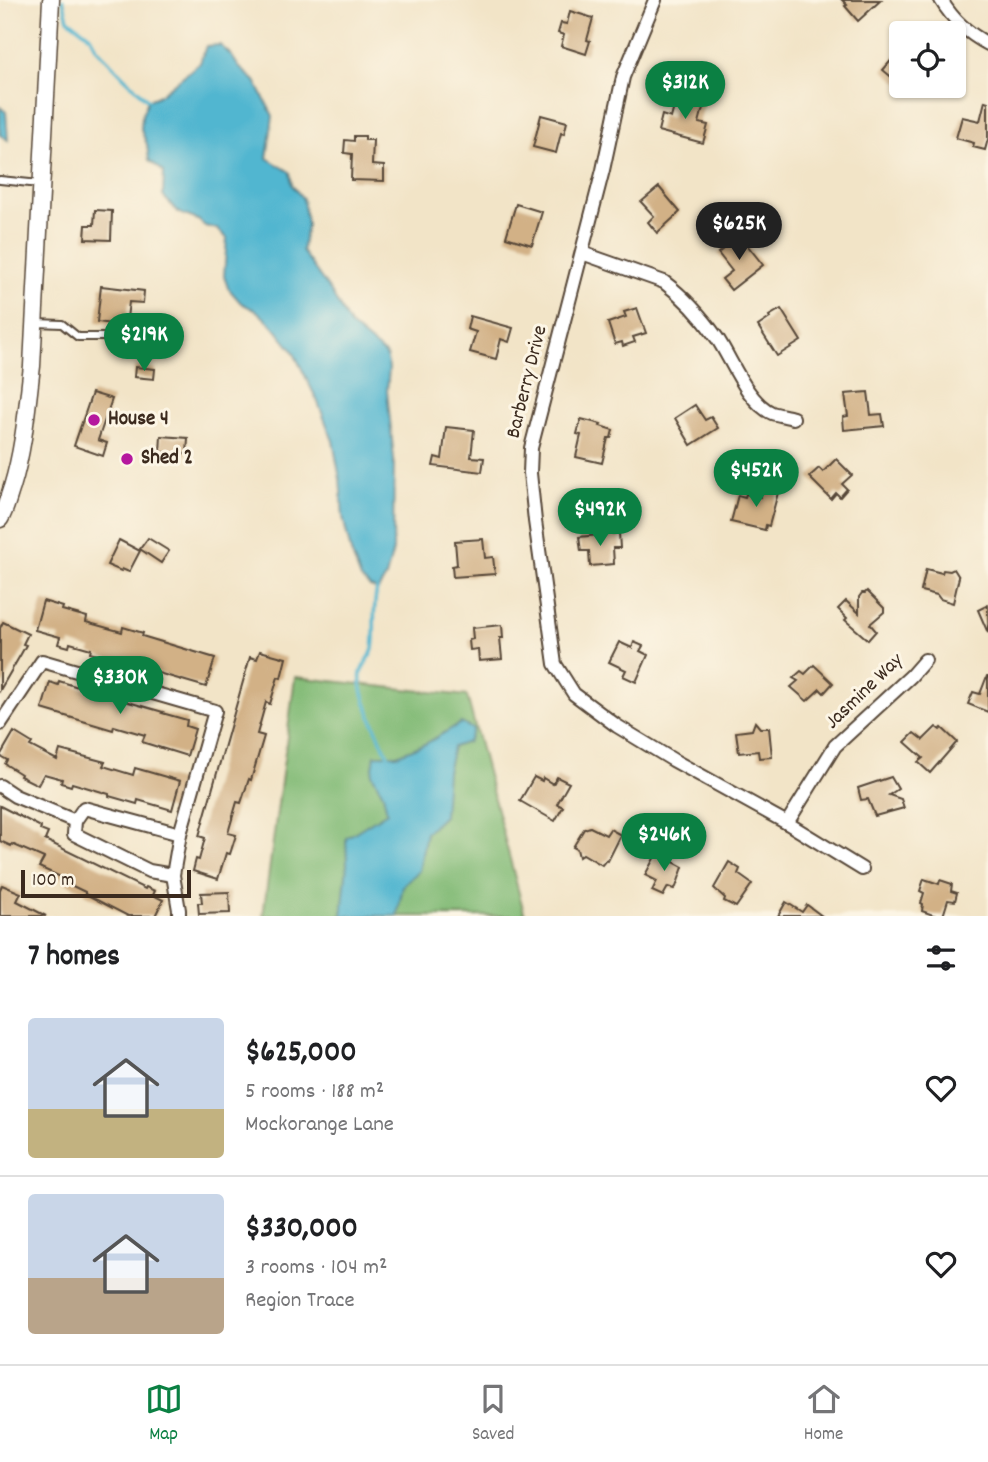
<!DOCTYPE html>
<html lang="en">
<head>
<meta charset="utf-8">
<style>
  :root { --surface:#fff; --page:#f6f6f6; --text:#202124; --muted:#757577; --line:#e0e0e0; --accent:#0b8043 }
  body { margin:0; font-family:Dekko,sans-serif; background:var(--page); color:var(--text); height:100vh; display:flex; flex-direction:column; font-size:26px; white-space:nowrap }
  * { box-sizing:border-box; margin:0 }
  p { font-size:23px; color:var(--muted) }
  .icon { flex:none; width:38px; height:38px; fill:none; stroke:currentColor; stroke-width:2; stroke-linecap:round; stroke-linejoin:round }
  .map { position:relative; height:916px; overflow:hidden }
  .details { display:flex; flex-direction:column; background:var(--surface); flex:1 }
  .details>* { flex:none }
  .buttons { position:absolute; left:889px; top:21px; display:grid; gap:14px }
  .buttons a { display:grid; place-items:center; width:77px; height:77px; border-radius:7px; background:var(--surface); box-shadow:0 2px 5px #0004; font-size:35px }
  .scale { position:absolute; left:21px; bottom:18px; width:170px; box-sizing:border-box; padding-left:7px; border:4px solid #3b2a1e; border-top:0; font-size:19px; line-height:24px; white-space:nowrap; color:#3b2a1e; -webkit-text-stroke:5px #fcf5e5; paint-order:stroke }
  .price { position:absolute; translate:-50% -60px; padding:0 16px; border-radius:24px; background:var(--accent); color:#fff; font-size:23px; line-height:46px; filter:drop-shadow(0 2px 4px #0008) }
  .price::after { content:''; position:absolute; left:50%; top:42px; width:21px; height:16px; margin-left:-10px; background:inherit; clip-path:polygon(0 0,100% 0,50% 100%) }
  .price.current { background:#222; color:#fff }
  ul { padding:0; list-style:none }
  li { display:flex; align-items:center; gap:21px; height:175px; padding:0 28px }
  li+li { border-top:2px solid var(--line) }
  li span { display:grid; place-items:center; flex:none; width:196px; height:140px; border-radius:7px; color:#555 }
  li>.icon { margin-inline-start:auto }
  span .icon { width:84px; height:84px; fill:#fffc; stroke-width:1 }
  li b { font-size:30px }
  h2 { display:flex; justify-content:space-between; align-items:center; height:84px; padding:0 28px; font-size:30px }
  .menu { display:flex; justify-content:space-around; align-items:center; height:98px; border-top:2px solid var(--line); background:var(--surface); font-size:19px; color:var(--muted) }
  .menu a { display:grid; justify-items:center; gap:4px }
  .menu .current { color:var(--accent) }
  .map>svg:first-child { display:block }
  .forest { fill:#84bc78; stroke:#60734b; stroke-width:2 }
  .water { fill:#51b6d0; stroke:#467077; stroke-width:2 }
  .lines { fill:none; stroke-linecap:round; stroke-linejoin:round }
  .stream { stroke:#51b6d0; stroke-width:3.5 }
  .building { fill:#d2b186 }
  .service-casing { stroke:#564637; stroke-width:10 }
  .minor-casing { stroke:#564637; stroke-width:16 }
  .tertiary-casing { stroke:#564637; stroke-width:19 }
  .service { stroke:#fff; stroke-width:6 }
  .minor { stroke:#fff; stroke-width:12 }
  .tertiary { stroke:#fff; stroke-width:16 }
  .poi-dot { fill:#b5179e; stroke:#fcf5e5; stroke-width:2.5 }
  .labels { text-anchor:middle; dominant-baseline:central; stroke-width:6; stroke-linejoin:round; paint-order:stroke }
  .street-label { font-size:21px; fill:#3b2a1e; stroke:#fcf5e5 }
  .poi-label { font-size:21px; font-weight:bold; fill:#3b2a1e; stroke:#fcf5e5; text-anchor:start }
</style>
</head>
<body>
<div class="map">
<svg width="988" height="916" viewBox="0 0 988 916">
  <rect width="100%" height="100%" fill="#fcf5e5"/>
  <filter id="ink" filterUnits="userSpaceOnUse"><feTurbulence type="fractalNoise" baseFrequency=".0143" numOctaves="2"/><feDisplacementMap in="SourceGraphic" scale="14" xChannelSelector="R" yChannelSelector="G"/><feConvolveMatrix kernelMatrix="1 2 1 2 8 2 1 2 1" color-interpolation-filters="sRGB"/></filter>
  <filter id="wash" filterUnits="userSpaceOnUse"><feTurbulence type="fractalNoise" baseFrequency=".00686" numOctaves="4" result="noise"/><feDisplacementMap in="SourceGraphic" scale="28" xChannelSelector="R" yChannelSelector="G"/><feGaussianBlur stdDeviation="1.57" result="paint"/><feColorMatrix in="noise" values="0 0 0 0 0 0 0 0 0 0 0 0 0 0 0 0 0 1.4 0 .05"/><feComposite in="paint" operator="in"/></filter>
  <g filter="url(#wash)">
    <rect width="100%" height="100%" fill="#f2e4c7"/>
    <path class="forest" d="M295,677L467,696L525,916H263Z"/>
    <g class="water">
      <path d="M220,45L231,55L239,67L255,81L273,116L267,158L290,172L292,185L303,199L307,225L302,251L331,292L350,325L386,355L389,368L387,391L394,459L393,550L386,577L378,590L370,587L361,579L351,552L343,517L340,479L333,441L317,400L293,351L273,326L257,311L241,303L228,288L224,276L227,238L217,229L205,226L198,220L179,213L163,196L164,172L149,160L147,144L141,130L142,115L148,100L158,96L200,63L206,46Z"/>
      <path d="M0,107L6,112L8,140L0,135Z"/>
      <path d="M461,723L473,729L468,742L453,747L447,772L444,816L426,833L419,871L403,886L397,916H342L347,864L346,838L387,812L383,794L372,774L375,755H397L425,744Z"/>
    </g>
    <g class="lines">
      <g class="stream">
        <path d="M63,0L68,19L90,36L97,49L124,77L148,100"/>
        <path d="M377,589C372,609 376,629 373,649C371,658 363,664 361,673C357,691 380,738 388,755"/>
      </g>
    </g>
    <g id="blocks">
      <g class="building">
        <path d="M842,0H881L858,21L845,6L847,5Z"/>
        <path d="M570,11L593,18L587,40L590,41L586,54L561,46L564,35L558,33L561,23L567,24Z"/>
        <path d="M901,49V85L883,70Z"/>
        <path d="M677,96L704,104L699,123L708,125L703,143L658,131L662,115L671,118Z"/>
        <path d="M985,101L988,102V139L985,150L973,147L974,143L956,138L962,117L980,121Z"/>
        <path d="M541,115L567,122L564,134L561,133L556,153L533,147Z"/>
        <path d="M354,136H365V140H373L372,165L384,166V181L351,180L352,154L344,153L345,140L354,141Z"/>
        <path d="M659,187L680,212L657,233L648,222L654,216L641,202Z"/>
        <path d="M516,204L542,212L532,245L506,237Z"/>
        <path d="M95,210L112,211L111,240L85,239L86,225H94Z"/>
        <path d="M740,236L763,265L731,290L722,279L732,271L718,253Z"/>
        <path d="M101,286L144,291L143,303L129,302L126,326L97,322Z"/>
        <path d="M637,308L646,333L633,337L635,342L623,346L622,342L615,344L608,323L626,317L624,312Z"/>
        <path d="M781,309L801,341L777,356L758,326L770,318L769,316Z"/>
        <path d="M470,316L513,328L509,342L501,339L496,359L470,352L476,332L467,329Z"/>
        <path d="M161,347L163,356L149,358L148,349Z"/>
        <path d="M135,367L155,369L154,379L134,377Z"/>
        <path d="M868,392L871,415L882,414L884,426L844,430L843,417L848,416L845,394Z"/>
        <path d="M92,393L112,399L98,440L107,443L103,456L74,446Z"/>
        <path d="M695,405L705,420L711,417L718,428L691,445L675,418Z"/>
        <path d="M581,419L601,424L600,426L613,430L611,438H608L602,463L576,457L581,435L577,434Z"/>
        <path d="M446,427L474,430L471,457L484,458L482,472L433,466L435,457L442,459Z"/>
        <path d="M161,436L188,438L187,454L160,452Z"/>
        <path d="M836,459L852,475L842,484L847,489L840,497L836,493L831,499L809,477L819,468L823,472Z"/>
        <path d="M763,485L779,489L769,526L766,525L765,530L731,522L738,495L745,497L746,494L760,497Z"/>
        <path d="M619,533L620,548H613L614,564L590,566L589,551H581L579,537Z"/>
        <path d="M148,538L169,551L161,563L140,549Z"/>
        <path d="M483,539L485,558L493,557L495,574L453,577L452,566L457,565L455,541Z"/>
        <path d="M119,540L140,551L129,572L122,569L121,571L107,565Z"/>
        <path d="M926,569L942,573L943,570L950,571L954,569L959,577L953,603L940,599L937,595L921,591Z"/>
        <path d="M867,591L884,608V612L870,624L876,631L868,640L845,620L847,618L838,609L846,601L859,613V597L862,593H865Z"/>
        <path d="M43,601L63,607L62,610L87,617L86,622L122,632L123,627L143,633L142,636L215,658L206,687L90,653L91,649L70,643L69,647L58,644L60,637L35,630Z"/>
        <path d="M988,605V633L978,610Z"/>
        <path d="M3,622L28,634L23,644L26,645L21,654L0,690V628Z"/>
        <path d="M502,625L503,638H500L502,659L479,661L478,649L470,650L469,640L473,639L472,628Z"/>
        <path d="M619,642L632,648L634,642L643,646L640,651L648,655L636,682L623,676L626,670L609,662Z"/>
        <path d="M260,651L286,658L281,678L278,677L270,704L266,702L257,734L264,736L251,780L249,779L241,803L237,802L228,833L236,835L230,854L226,853L218,879L193,871L196,859L199,860L205,838L199,836L250,657L257,659Z"/>
        <path d="M814,665L833,683L824,693L820,689L807,701L791,687L798,681L793,678L801,671L805,674Z"/>
        <path d="M987,676H988V712L968,704L973,692L980,694Z"/>
        <path d="M59,681L97,693L163,712L162,713L187,720L186,726L195,729L187,756L142,742L145,735L114,726L113,730L42,709L50,682L58,685Z"/>
        <path d="M755,722L760,728H769L772,757L759,758L758,751L739,753L736,732L752,730Z"/>
        <path d="M936,727L940,730L942,728L957,742L930,773L918,762L923,758L905,742L914,733L923,740Z"/>
        <path d="M14,732L32,743L30,746L57,760L60,750L105,762L103,766L133,775L135,768L180,781L172,810L138,800L137,804L109,796V794L72,783L71,786L61,783L62,779L44,774L38,785L20,776L21,774L5,764L7,760L0,756Z"/>
        <path d="M534,777L542,781L543,778L553,784L557,777L569,783L557,804L563,807L555,821L520,801Z"/>
        <path d="M891,777L898,789L889,795L901,799L904,808L875,816L868,799L861,800L858,788Z"/>
        <path d="M0,806L41,827L40,830L48,833L45,840L145,889L146,887L155,891L153,895L163,900L155,916H128L85,894V892L62,881L63,878L39,867L44,858L12,844L11,846L0,841Z"/>
        <path d="M590,827L606,835L610,829L621,835L608,861L606,860L602,865L583,854L579,857L577,849L573,847L584,829Z"/>
        <path d="M658,851L669,856L668,859L683,867L676,887L674,889L668,887L663,896L652,891L657,881L645,875Z"/>
        <path d="M729,862L740,869L738,874L752,884L736,907L724,901L725,898L714,888Z"/>
        <path d="M924,879L939,884L940,880L952,884L951,891L957,893L955,901L948,900L943,916H936L922,911L923,904L921,903L924,893L920,891Z"/>
        <path d="M2,885L21,893L17,901L46,916H0V890Z"/>
        <path d="M229,892L230,913L199,914L198,903H202L201,893Z"/>
        <path d="M786,902L802,912L807,905L822,916H778Z"/>
      </g>
    </g>
  </g>
  <g filter="url(#ink)">
    <use href="#blocks" fill-opacity="0" stroke="#564637" stroke-width="2"/>
    <g class="lines">
      <defs>
        <g id="service">
          <path d="M0,180L40,184"/>
          <path d="M36,323L62,324L78,337H112"/>
        </g>
        <g id="minor">
          <path d="M655,0L623,77L603,170L531,448L530,473L535,521L555,664L574,694L617,726L673,760L787,823L862,869"/>
          <path d="M941,0C953,20 967,33 988,44"/>
          <path d="M582,253L664,282C684,297 702,317 717,338C732,360 747,402 772,413C778,415 786,416 793,418"/>
          <path d="M0,724L42,661L215,711L180,834L173,875L179,910V916"/>
          <path d="M0,786L15,796L75,821"/>
          <path d="M787,823L835,746L911,676L925,660"/>
          <path d="M173,875L149,871L74,834L75,821L84,808L180,834"/>
        </g>
        <path id="tertiary" d="M0,519C6,509 8,498 12,487C24,448 27,407 32,366L51,0"/>
      </defs>
      <use href="#service" class="service-casing"/>
      <use href="#minor" class="minor-casing"/>
      <use href="#tertiary" class="tertiary-casing"/>
      <use href="#service" class="service"/>
      <use href="#minor" class="minor"/>
      <use href="#tertiary" class="tertiary"/>
    </g>
  </g>
  <g class="poi-dot">
    <circle cx="94" cy="420" r="7"/>
    <circle cx="127" cy="459" r="7"/>
  </g>
  <g class="labels">
    <g class="street-label">
      <text transform="translate(528 382) rotate(-76)">Barberry Drive</text>
      <text transform="translate(865 692) rotate(-44)">Jasmine Way</text>
    </g>
    <g class="poi-label">
      <text x="108" y="420">House 4</text>
      <text x="141" y="459">Shed 2</text>
    </g>
  </g>
</svg>
<div class="buttons">
<a><svg class="icon" aria-label="locate" viewBox="0 0 24 24"><circle cx="12" cy="12" r="6"/><path d="M12 2v4M12 18v4M2 12h4M18 12h4"/></svg></a>
</div>
<div class="scale">100 m</div>
<b class="price" style="left:685px;top:121px">$312K</b>
<b class="price current" style="left:739px;top:262px">$625K</b>
<b class="price" style="left:144px;top:373px">$219K</b>
<b class="price" style="left:756px;top:509px">$452K</b>
<b class="price" style="left:600px;top:548px">$492K</b>
<b class="price" style="left:120px;top:716px">$330K</b>
<b class="price" style="left:664px;top:873px">$246K</b>
</div>
<section class="details">
<h2>7 homes<svg class="icon" aria-label="filters" viewBox="0 0 24 24"><path d="M4 7h16M4 17h16"/><circle cx="9" cy="7" r="2"/><circle cx="15" cy="17" r="2"/></svg></h2>
<ul>
<li><span style="background:linear-gradient(#c9d6e8 65%,#c2b280 0)"><svg class="icon" aria-label="home" viewBox="0 0 24 24"><path d="M3 11l9-7 9 7M6 9v11h12V9"/></svg></span><div><b>$625,000</b><p>5 rooms · 188 m²</p><p>Mockorange Lane</p></div><svg class="icon" aria-label="heart" viewBox="0 0 24 24"><path d="M12 20l-8-8c-3-5 5-10 8-4 3-6 11-1 8 4z"/></svg></li>
<li><span style="background:linear-gradient(#c9d6e8 60%,#b9a48a 0)"><svg class="icon" aria-label="home" viewBox="0 0 24 24"><path d="M3 11l9-7 9 7M6 9v11h12V9"/></svg></span><div><b>$330,000</b><p>3 rooms · 104 m²</p><p>Region Trace</p></div><svg class="icon" aria-label="heart" viewBox="0 0 24 24"><path d="M12 20l-8-8c-3-5 5-10 8-4 3-6 11-1 8 4z"/></svg></li>
</ul>
</section>
<nav class="menu">
<a class="current"><svg class="icon" aria-label="map" viewBox="0 0 24 24"><path d="M3 6l6-2 6 2 6-2v14l-6 2-6-2-6 2zM9 4v14M15 6v14"/></svg>Map</a>
<a><svg class="icon" aria-label="saved" viewBox="0 0 24 24"><path d="M7 4h10v16l-5-4-5 4z"/></svg>Saved</a>
<a><svg class="icon" aria-label="home" viewBox="0 0 24 24"><path d="M3 11l9-7 9 7M6 9v11h12V9"/></svg>Home</a>
</nav>
</body>
</html>
